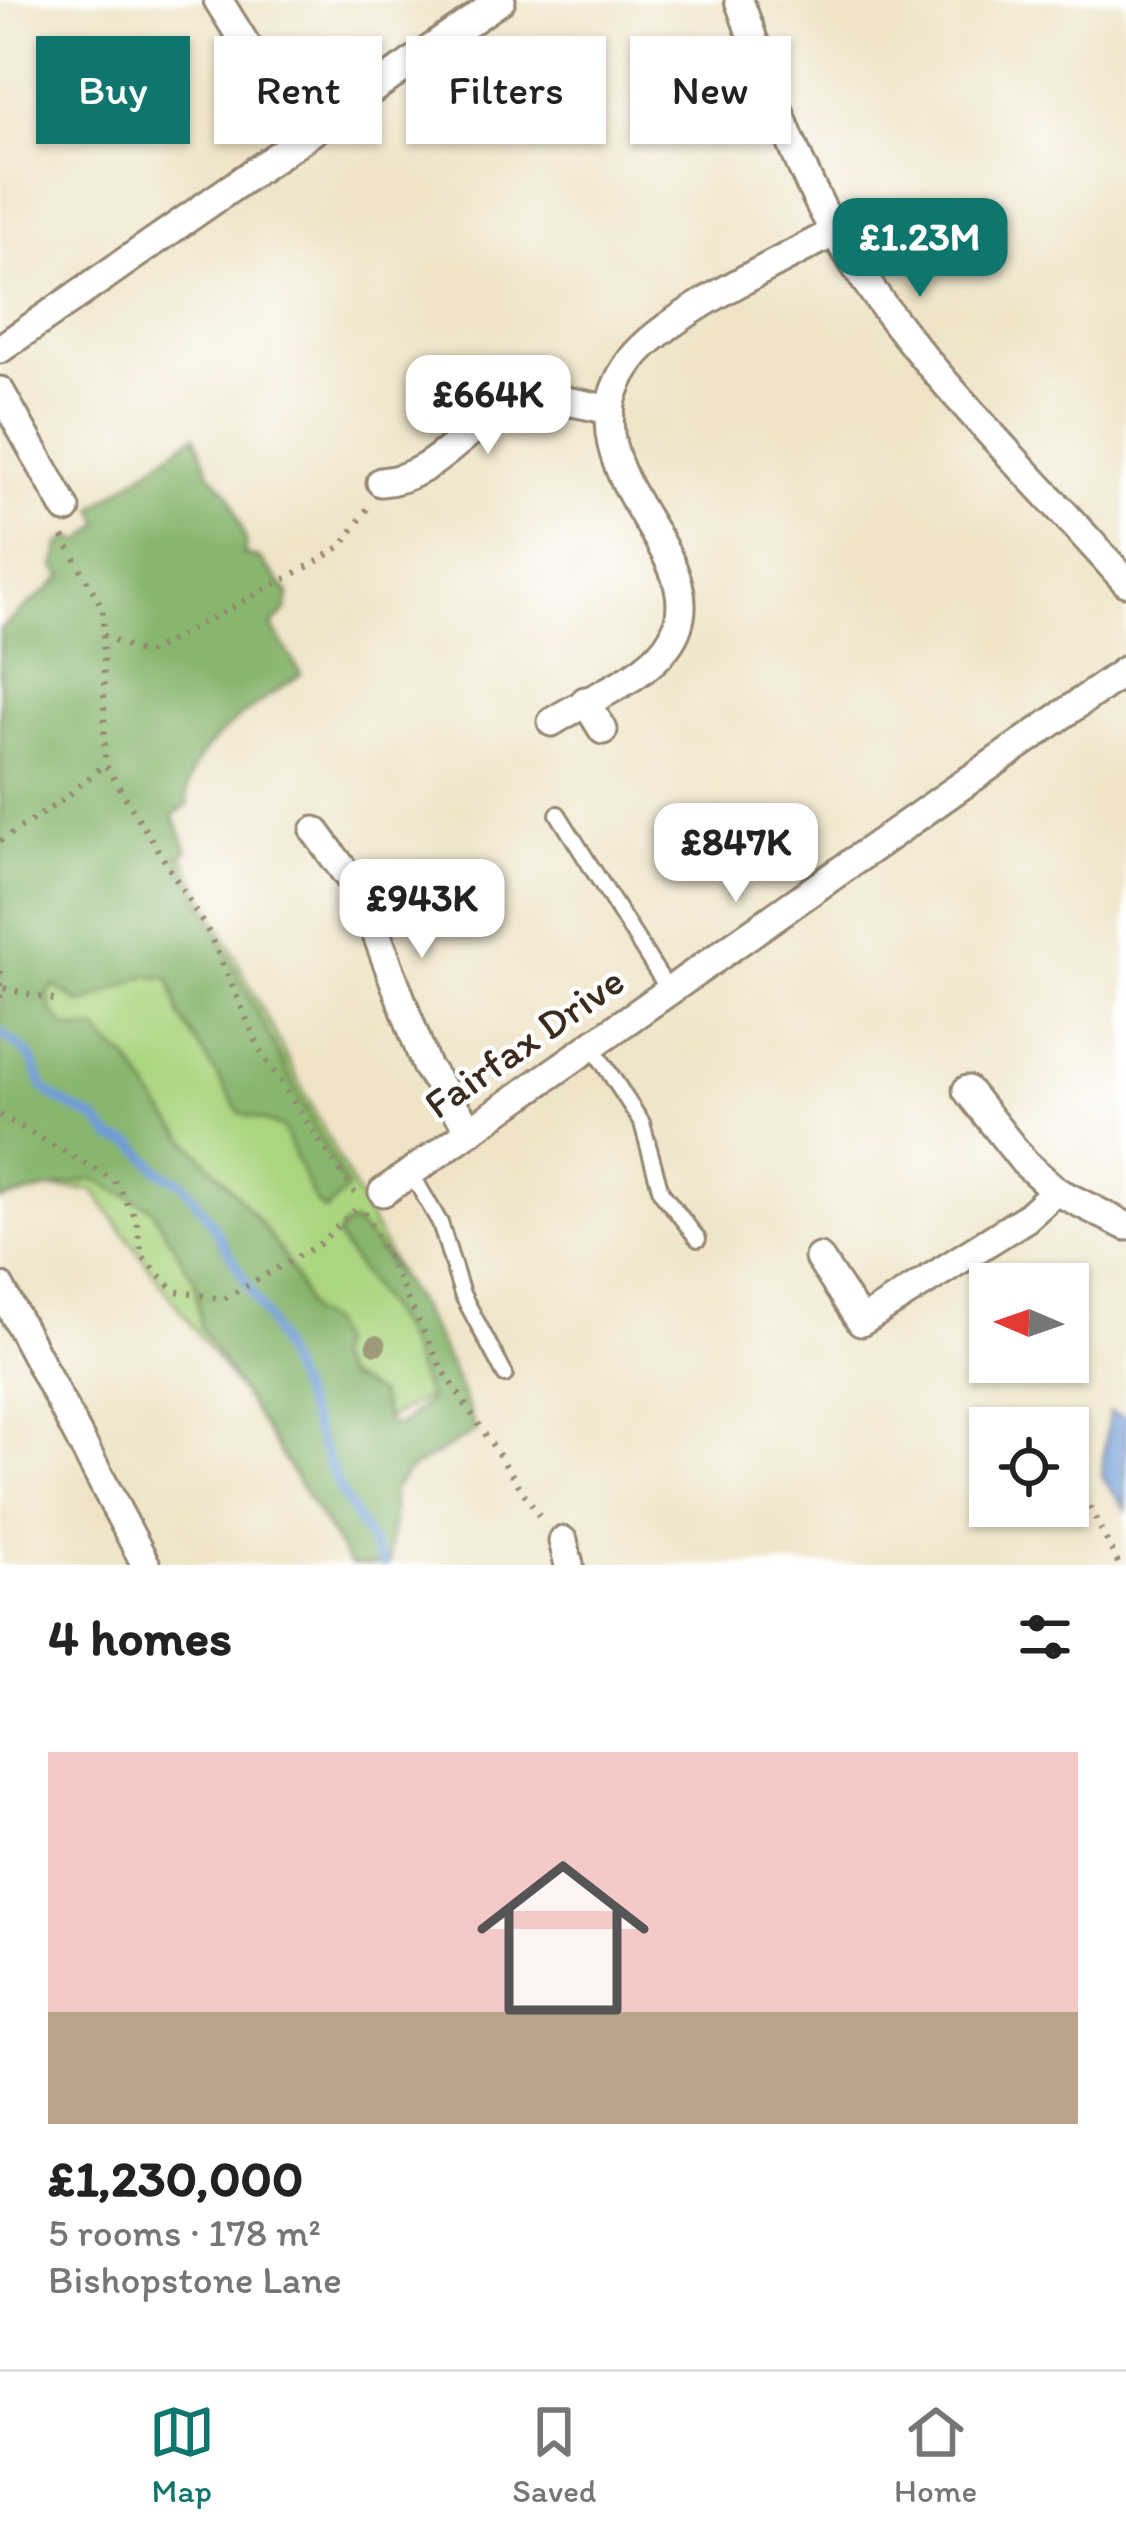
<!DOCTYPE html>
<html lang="en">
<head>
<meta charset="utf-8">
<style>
  :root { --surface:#fff; --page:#f6f6f6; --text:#222; --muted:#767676; --line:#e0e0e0; --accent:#0f766e }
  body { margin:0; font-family:Itim,sans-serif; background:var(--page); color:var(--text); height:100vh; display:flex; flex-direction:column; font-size:45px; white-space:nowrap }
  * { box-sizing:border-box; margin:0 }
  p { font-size:39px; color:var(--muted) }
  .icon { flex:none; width:66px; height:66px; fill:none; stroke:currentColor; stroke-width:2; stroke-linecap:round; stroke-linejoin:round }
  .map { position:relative; height:1565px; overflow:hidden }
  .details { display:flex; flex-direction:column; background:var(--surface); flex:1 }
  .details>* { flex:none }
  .hud { position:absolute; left:36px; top:36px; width:1056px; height:108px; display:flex; gap:24px }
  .needle { width:78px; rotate:272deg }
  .controls { position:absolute; left:969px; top:1263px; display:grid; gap:24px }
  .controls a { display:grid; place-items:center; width:120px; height:120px; border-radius:0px; background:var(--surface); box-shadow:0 3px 9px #0004; font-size:60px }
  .price { position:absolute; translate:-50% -102px; padding:0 27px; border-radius:24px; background:#fff; color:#222; font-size:39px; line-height:78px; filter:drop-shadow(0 3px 6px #0008) }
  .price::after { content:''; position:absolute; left:50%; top:72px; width:36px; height:27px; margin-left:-18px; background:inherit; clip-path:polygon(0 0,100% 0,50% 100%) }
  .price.current { background:var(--accent); color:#fff }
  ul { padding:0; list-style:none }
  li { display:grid; align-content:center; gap:24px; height:636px; padding:0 48px }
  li+li { border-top:3px solid var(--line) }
  li span { display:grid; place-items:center; height:372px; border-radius:0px; color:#555 }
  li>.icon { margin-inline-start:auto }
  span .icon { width:216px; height:216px; fill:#fffc; stroke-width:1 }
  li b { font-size:51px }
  h2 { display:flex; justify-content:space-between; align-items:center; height:144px; padding:0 48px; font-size:51px }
  .chip { padding:0 42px; border-radius:0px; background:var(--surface); box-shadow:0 3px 9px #0004; font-size:42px; line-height:108px }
  .chip.current { background:var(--accent); color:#fff }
  .tabs { display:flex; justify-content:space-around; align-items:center; height:168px; border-top:3px solid var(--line); background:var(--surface); font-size:33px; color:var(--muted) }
  .tabs a { display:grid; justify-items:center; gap:6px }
  .tabs .current { color:var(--accent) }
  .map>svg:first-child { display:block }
  .green { fill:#acd580; stroke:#74804f; stroke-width:3 }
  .forest { fill:#89b66e; stroke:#627046; stroke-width:3 }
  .water { fill:#6f9cd7; stroke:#55637a; stroke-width:3 }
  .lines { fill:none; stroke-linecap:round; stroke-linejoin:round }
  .stream { stroke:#6f9cd7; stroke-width:9 }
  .lane-casing { stroke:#958772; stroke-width:20 }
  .street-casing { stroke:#958772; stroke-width:33 }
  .path { stroke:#958772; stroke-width:6; stroke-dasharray:3 9; stroke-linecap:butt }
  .lane { stroke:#fff; stroke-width:14 }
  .street { stroke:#fff; stroke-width:27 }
  .tree { fill:#9f9a7a }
  .labels { text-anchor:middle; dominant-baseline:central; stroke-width:9; stroke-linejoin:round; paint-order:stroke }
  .street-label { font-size:42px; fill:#3b2a1e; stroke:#fff }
</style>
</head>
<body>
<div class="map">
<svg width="1126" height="1565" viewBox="0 0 1126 1565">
  <rect width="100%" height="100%" fill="#fff"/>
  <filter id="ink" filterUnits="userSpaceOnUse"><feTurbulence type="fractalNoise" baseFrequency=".00833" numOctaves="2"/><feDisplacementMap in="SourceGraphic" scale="24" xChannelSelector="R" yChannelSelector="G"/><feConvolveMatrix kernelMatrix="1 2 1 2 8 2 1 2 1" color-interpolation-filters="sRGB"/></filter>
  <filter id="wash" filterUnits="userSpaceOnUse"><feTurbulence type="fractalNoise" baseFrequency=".004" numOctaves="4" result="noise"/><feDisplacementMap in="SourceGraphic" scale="48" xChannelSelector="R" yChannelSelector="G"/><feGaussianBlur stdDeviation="2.7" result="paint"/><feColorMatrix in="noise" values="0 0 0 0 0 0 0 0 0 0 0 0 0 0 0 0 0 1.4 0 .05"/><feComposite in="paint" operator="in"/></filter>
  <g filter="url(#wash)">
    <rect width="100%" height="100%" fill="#efe4c7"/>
    <path class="green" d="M0,643L143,778L454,1383L295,1467L93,1190L0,1187Z"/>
    <path class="forest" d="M195,435L210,473L230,495L246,542L244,555L259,558L289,594L286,610L272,626L301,674C262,702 177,749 188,805L173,815L188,851L177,856L347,1189L326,1211L315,1202L282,1127L240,1113L179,1014L170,979L146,976L82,1004L54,986L48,994L52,1012L67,1028L98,1030C106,1046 119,1049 130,1062C145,1082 156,1105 173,1124C225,1184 284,1235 309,1312L328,1322L337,1344L333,1357L344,1377L378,1394L388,1424L399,1425L429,1400L401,1332L337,1237L343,1226L355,1223C410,1279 451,1358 476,1431L408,1471L392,1490C396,1518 389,1538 389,1565H350L201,1328L195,1281L151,1208L93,1179L0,1200V629L63,577L55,567L60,544L71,537L81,542L101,524L94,508Z"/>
    <path class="water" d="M1109,1412L1126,1417V1509L1101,1476Z"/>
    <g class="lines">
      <path class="stream" d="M0,1031L31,1057L43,1087L55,1098L96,1120L113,1139L134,1144L162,1173L183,1183L208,1217L267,1318L341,1492L384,1565"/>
    </g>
  </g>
  <g filter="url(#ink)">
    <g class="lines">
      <defs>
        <g id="lane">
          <path d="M558,814L669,991"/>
          <path d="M592,1046L642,1123L661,1192L698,1239"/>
          <path d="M411,1173L440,1223L462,1294L505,1375"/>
        </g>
        <g id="street">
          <path d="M218,0L302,135"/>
          <path d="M739,0C767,78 792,157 833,229C901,351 1033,475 1126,582"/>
          <path d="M0,349L501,0"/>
          <path d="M0,391L66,509"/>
          <path d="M381,482C449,477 475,399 545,399C566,399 589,406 610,410"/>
          <path d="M585,701L603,730"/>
          <path d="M552,722C587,699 642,680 667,646C732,559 547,471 632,359C665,315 782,261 834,232"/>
          <path d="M315,831L362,895L426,1066L471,1131"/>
          <path d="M967,1090L1024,1162L1056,1191L1126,1226"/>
          <path d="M383,1192L1126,670"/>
          <path d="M819,1258L861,1322L1026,1218L1056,1191"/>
          <path d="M0,1287L146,1565"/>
          <path d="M563,1541L569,1565"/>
        </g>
      </defs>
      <use href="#lane" class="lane-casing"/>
      <use href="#street" class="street-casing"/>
      <g class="path">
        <path d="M63,537L103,609L105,764L209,933L262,1054L356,1195"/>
        <path d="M103,635L141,653L149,652L318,561L343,545L369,506"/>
        <path d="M0,841L63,800L105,764"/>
        <path d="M0,971V998"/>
        <path d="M4,988L58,1001"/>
        <path d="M0,1115L114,1180L136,1218L142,1256L175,1291L224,1299L319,1244L359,1206"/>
        <path d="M365,1212L441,1367L543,1522"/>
        <path d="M1006,1404L1042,1428"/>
        <path d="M1068,1464L1119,1565"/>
      </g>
      <use href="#lane" class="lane"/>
      <use href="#street" class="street"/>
    </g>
    <circle class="tree" cx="376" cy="1345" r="10"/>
  </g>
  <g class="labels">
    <g class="street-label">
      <text transform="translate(524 1042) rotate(-35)">Fairfax Drive</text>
    </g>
  </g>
</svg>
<div class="controls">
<a><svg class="needle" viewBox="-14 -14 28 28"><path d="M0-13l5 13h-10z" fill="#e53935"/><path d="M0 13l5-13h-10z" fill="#767676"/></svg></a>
<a><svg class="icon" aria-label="locate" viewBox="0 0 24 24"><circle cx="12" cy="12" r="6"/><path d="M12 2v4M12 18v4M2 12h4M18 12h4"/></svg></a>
</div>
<b class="price current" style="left:920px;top:300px">£1.23M</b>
<b class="price" style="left:488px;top:457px">£664K</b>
<b class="price" style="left:736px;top:905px">£847K</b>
<b class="price" style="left:422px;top:961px">£943K</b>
<div class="hud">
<a class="chip current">Buy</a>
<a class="chip">Rent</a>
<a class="chip">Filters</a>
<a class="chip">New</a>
</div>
</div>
<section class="details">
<h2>4 homes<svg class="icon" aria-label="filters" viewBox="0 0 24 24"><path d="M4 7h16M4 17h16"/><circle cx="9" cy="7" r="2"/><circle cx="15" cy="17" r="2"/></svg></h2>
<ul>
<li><span style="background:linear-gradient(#f6c9c9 70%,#b9a48a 0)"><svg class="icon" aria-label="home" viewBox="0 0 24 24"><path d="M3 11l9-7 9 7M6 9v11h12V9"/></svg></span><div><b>£1,230,000</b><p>5 rooms · 178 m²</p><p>Bishopstone Lane</p></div></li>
</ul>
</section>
<nav class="tabs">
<a class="current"><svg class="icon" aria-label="map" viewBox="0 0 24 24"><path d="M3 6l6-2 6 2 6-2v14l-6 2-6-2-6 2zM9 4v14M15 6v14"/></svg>Map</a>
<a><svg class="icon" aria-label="saved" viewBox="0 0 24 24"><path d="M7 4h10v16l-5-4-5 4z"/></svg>Saved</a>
<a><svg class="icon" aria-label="home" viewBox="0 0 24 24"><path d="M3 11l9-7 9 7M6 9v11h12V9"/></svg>Home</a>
</nav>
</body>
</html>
